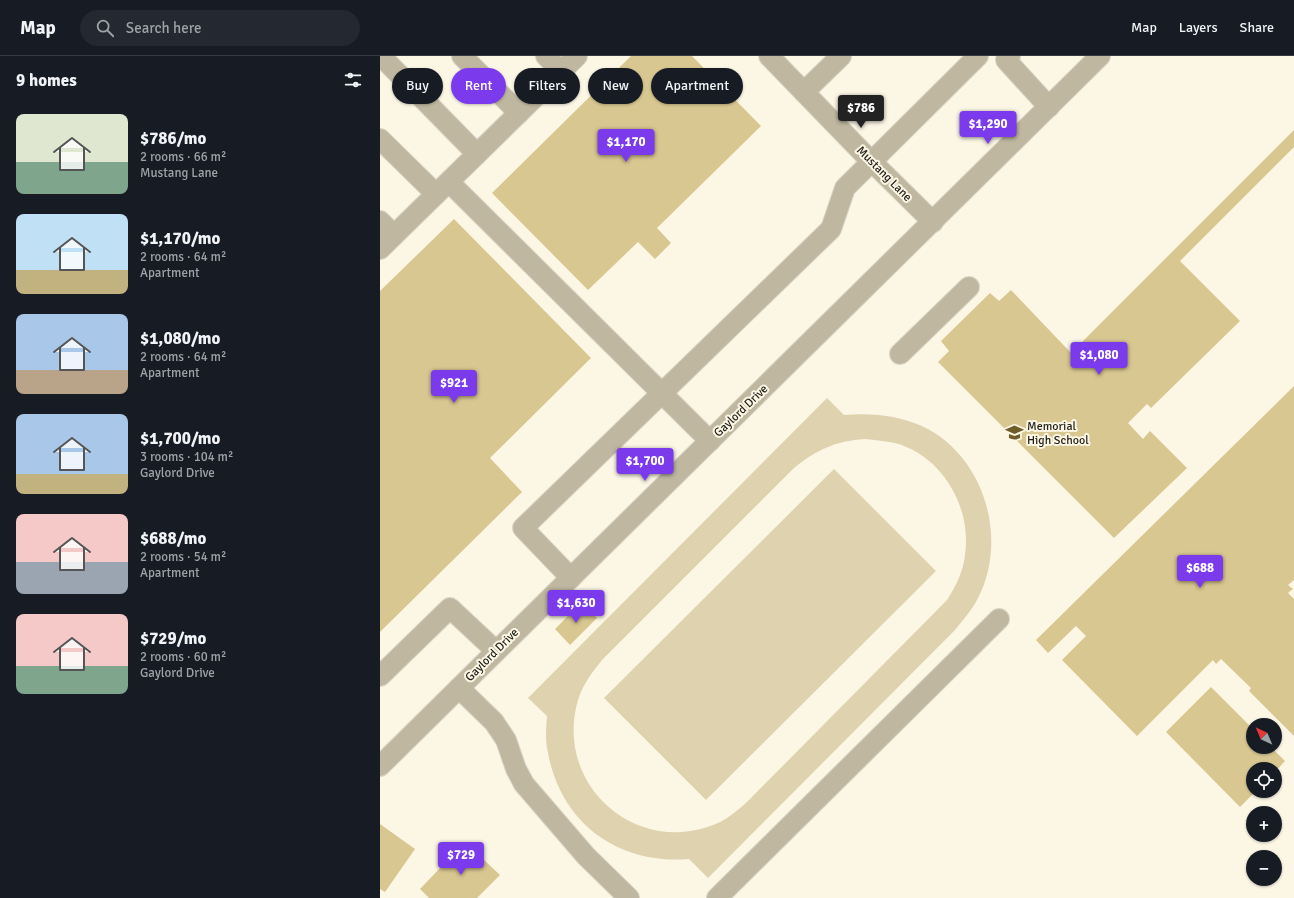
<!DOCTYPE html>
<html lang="en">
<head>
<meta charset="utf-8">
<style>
  :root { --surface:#171b24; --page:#242831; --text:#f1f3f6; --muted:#9ea1a6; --line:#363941; --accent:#7c3aed }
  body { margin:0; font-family:Signika,sans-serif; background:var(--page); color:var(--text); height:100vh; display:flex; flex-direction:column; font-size:15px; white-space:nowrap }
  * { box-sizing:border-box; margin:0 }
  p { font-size:13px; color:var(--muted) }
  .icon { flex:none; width:22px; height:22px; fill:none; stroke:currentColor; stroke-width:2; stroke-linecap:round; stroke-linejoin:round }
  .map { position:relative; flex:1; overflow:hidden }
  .drawer { display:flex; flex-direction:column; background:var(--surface); width:380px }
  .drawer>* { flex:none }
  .guide { position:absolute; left:12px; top:12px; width:380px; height:36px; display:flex; gap:8px }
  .needle { width:26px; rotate:316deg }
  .tools { position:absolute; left:866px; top:662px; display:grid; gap:8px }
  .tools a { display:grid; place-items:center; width:36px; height:36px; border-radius:50%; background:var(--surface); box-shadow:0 1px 3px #0004; font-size:20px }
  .price { position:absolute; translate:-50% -34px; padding:0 9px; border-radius:4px; background:var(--accent); color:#fff; font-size:13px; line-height:26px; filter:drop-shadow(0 1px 2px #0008) }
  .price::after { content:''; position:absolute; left:50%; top:24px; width:12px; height:9px; margin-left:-6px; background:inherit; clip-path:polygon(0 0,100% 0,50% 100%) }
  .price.current { background:#222; color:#fff }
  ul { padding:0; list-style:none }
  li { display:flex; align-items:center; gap:12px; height:100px; padding:0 16px }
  li span { display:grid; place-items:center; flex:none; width:112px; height:80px; border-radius:8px; color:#555 }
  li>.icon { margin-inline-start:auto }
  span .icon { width:48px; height:48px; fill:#fffc; stroke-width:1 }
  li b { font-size:17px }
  h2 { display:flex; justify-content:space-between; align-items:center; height:48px; padding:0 16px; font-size:17px }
  .chip { padding:0 14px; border-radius:18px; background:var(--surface); box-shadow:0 1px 3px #0004; font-size:14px; line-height:36px }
  .chip.current { background:var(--accent); color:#fff }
  header { display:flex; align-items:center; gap:24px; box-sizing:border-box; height:56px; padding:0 20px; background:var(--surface); border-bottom:1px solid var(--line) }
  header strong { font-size:19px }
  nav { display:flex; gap:22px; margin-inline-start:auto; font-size:14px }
  .search { width:280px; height:36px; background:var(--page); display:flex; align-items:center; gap:10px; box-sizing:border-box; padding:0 14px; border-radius:22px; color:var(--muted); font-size:15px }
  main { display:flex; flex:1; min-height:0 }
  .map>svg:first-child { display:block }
  .green { fill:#dfd3af; fill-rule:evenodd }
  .building { fill:#d9c791 }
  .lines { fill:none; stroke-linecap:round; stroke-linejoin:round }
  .minor-casing { stroke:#d9d4c4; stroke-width:22 }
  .minor { stroke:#bfb7a0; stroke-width:20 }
  .labels { text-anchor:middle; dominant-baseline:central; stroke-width:4; stroke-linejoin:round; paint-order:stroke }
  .street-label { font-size:12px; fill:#211f19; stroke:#fcf6e5 }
  .poi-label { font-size:12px; fill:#211f19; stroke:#fcf6e5; text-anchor:start }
</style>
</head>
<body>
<header>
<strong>Map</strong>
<div class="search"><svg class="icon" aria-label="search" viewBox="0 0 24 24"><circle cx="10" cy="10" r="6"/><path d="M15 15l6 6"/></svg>Search here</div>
<nav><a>Map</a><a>Layers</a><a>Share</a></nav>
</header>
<main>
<section class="drawer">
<h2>9 homes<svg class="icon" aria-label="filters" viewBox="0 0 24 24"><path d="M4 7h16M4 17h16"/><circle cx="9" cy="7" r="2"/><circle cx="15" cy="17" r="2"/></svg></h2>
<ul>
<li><span style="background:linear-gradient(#dfe7d0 60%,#7fa58c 0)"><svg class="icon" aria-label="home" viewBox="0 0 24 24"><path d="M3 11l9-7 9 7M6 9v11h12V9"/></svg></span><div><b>$786/mo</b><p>2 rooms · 66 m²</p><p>Mustang Lane</p></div></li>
<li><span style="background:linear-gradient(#bfe0f5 70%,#c2b280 0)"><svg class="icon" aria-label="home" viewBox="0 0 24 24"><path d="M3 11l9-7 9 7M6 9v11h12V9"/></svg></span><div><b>$1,170/mo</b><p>2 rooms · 64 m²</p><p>Apartment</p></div></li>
<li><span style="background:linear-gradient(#a9c7e8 70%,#b9a48a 0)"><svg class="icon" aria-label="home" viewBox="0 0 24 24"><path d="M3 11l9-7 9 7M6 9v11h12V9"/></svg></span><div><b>$1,080/mo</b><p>2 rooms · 64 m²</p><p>Apartment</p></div></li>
<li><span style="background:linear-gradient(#a9c7e8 75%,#c2b280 0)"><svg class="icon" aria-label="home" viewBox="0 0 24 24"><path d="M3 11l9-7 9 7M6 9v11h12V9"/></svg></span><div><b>$1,700/mo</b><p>3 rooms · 104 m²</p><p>Gaylord Drive</p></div></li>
<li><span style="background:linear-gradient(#f6c9c9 60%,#9aa5b1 0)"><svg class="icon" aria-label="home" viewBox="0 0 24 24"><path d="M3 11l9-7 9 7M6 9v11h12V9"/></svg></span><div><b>$688/mo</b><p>2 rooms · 54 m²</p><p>Apartment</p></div></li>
<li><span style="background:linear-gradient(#f6c9c9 65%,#7fa58c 0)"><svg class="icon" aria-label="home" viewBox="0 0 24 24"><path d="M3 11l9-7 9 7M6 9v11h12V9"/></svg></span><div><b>$729/mo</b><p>2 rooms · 60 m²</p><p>Gaylord Drive</p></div></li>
</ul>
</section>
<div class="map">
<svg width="914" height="842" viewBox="0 0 914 842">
  <rect width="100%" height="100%" fill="#fcf6e5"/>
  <g class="green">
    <path d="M447,342L464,359C491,357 516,359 542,370C604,399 629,482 598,542C592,554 583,564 575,574L328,822L309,803C238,809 181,767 168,697C165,685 166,673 167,660L148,642ZM485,383C495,384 505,385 515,387C563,400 592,452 585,499C583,516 576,530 567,544L367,746C359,753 350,761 340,766C259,804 173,730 198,644C203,628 213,615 223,603L413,413C436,394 455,385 485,383Z"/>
    <path d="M454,413L556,515L326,744L224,642Z"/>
  </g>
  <g class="building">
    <path d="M251,0H312L381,70L277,172L291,187L275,203L258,186L208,234L112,137Z"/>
    <path d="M914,74V91L800,205L860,265L771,352L767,348L748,367L763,383L770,375L807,412L734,482L558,306L569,295L561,285L610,237L619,245L631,234L691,297Z"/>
    <path d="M74,163L211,302L110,402L142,436L0,576V235Z"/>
    <path d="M914,330V524L908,529L913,533L908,537L914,543V680L869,635L871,632L841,603L836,608L833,604L757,680L682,604L706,580L696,570L668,597L656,584Z"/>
    <path d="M202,546L217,562L190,589L175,573Z"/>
    <path d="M831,631L873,673V691H891L905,705L895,716V713H873V735H876L860,751L786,676Z"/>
    <path d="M0,768L35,793L5,836L0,833Z"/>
    <path d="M85,786L120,819L97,842H49L40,833Z"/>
  </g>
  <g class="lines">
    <defs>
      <g id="minor">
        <path d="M1,0L97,98"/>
        <path d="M82,0L139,57"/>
        <path d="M166,0L181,15"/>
        <path d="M389,0L484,98L553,166"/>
        <path d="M630,0L626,4L669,51"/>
        <path d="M424,36L461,0"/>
        <path d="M0,83L56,138"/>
        <path d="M69,126L330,385"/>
        <path d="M0,165L14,179"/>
        <path d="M0,193L197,0"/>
        <path d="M520,298L589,231"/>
        <path d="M191,522L143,472L451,173L465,132L598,0"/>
        <path d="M0,620L70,552L116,595"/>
        <path d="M79,632L114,666L126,684L136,713L144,728L206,800L249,842"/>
        <path d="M0,710L720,0"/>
        <path d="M337,842L619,563"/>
      </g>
    </defs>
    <use href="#minor" class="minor-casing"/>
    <use href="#minor" class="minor"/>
  </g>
  <defs>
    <symbol id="school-bare" viewBox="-9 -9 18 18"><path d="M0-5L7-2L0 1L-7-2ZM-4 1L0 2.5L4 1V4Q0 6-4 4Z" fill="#6e5d2b" stroke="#fcf6e5" stroke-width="2.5" paint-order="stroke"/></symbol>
  </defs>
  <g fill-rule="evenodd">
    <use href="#school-bare" x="622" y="364" width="25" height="25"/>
  </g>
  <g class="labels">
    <g class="street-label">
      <text transform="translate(504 118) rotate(45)">Mustang Lane</text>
      <text transform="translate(361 355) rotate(-44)">Gaylord Drive</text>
      <text transform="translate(112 599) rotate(-45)">Gaylord Drive</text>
    </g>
    <g class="poi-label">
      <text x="647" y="370">Memorial<tspan x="647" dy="14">High School</tspan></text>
    </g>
  </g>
</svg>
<div class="tools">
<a><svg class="needle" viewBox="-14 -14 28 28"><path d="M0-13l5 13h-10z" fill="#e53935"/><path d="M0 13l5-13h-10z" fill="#9ea1a6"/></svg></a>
<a><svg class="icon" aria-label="locate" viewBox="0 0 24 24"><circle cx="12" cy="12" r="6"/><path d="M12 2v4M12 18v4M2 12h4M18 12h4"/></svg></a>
<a>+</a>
<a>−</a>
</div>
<b class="price current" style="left:481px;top:73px">$786</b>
<b class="price" style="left:608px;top:89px">$1,290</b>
<b class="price" style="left:246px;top:107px">$1,170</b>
<b class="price" style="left:719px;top:320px">$1,080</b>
<b class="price" style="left:74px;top:348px">$921</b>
<b class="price" style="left:265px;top:426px">$1,700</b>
<b class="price" style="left:820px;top:533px">$688</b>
<b class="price" style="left:196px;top:568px">$1,630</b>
<b class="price" style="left:81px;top:820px">$729</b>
<div class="guide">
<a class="chip">Buy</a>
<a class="chip current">Rent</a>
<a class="chip">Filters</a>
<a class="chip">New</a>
<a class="chip">Apartment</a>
</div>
</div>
</main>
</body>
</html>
